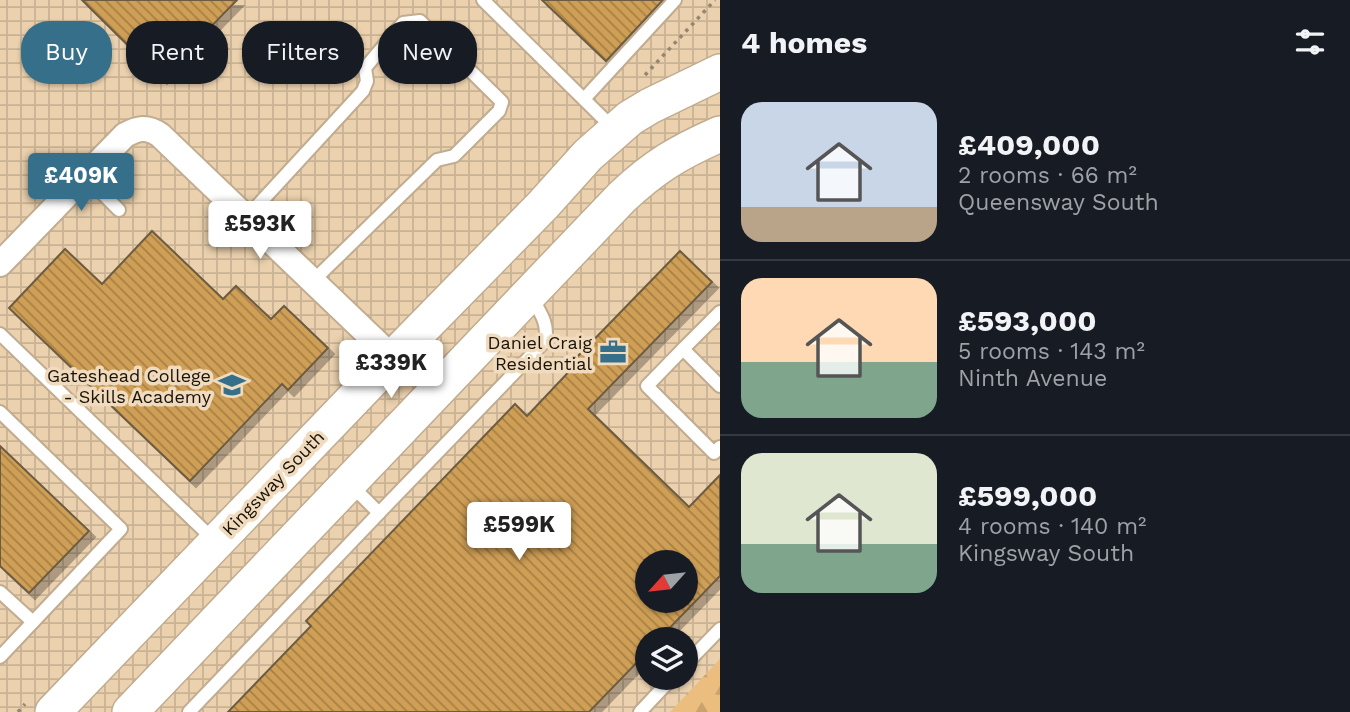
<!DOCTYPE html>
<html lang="en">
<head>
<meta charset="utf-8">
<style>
  :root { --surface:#171b24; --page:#20242c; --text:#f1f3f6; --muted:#9ea1a6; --line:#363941; --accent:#366f89 }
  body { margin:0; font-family:"Work Sans",sans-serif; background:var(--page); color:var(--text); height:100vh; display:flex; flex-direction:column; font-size:26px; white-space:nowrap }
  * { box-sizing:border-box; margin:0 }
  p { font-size:23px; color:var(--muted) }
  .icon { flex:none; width:38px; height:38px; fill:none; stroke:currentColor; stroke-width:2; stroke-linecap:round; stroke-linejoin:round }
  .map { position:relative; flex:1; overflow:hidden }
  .side { display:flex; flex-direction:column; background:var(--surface); width:630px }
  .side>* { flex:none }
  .guide { position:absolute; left:21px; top:21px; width:593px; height:63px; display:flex; gap:14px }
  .needle { width:46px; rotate:243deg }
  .controls { position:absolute; left:635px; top:550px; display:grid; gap:14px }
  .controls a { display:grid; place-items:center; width:63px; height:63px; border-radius:50%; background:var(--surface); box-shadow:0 2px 5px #0004; font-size:35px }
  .price { position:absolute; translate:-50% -60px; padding:0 16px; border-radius:7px; background:#fff; color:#222; font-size:23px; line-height:46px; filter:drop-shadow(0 2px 4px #0008) }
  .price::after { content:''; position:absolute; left:50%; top:42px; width:21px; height:16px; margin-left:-10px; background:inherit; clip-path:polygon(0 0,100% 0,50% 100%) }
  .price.current { background:var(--accent); color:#fff }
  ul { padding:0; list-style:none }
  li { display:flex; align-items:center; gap:21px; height:175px; padding:0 21px }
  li+li { border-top:2px solid var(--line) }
  li span { display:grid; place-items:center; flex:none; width:196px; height:140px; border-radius:21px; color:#555 }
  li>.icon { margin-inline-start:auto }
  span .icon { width:84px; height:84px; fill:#fffc; stroke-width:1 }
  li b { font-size:30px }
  h2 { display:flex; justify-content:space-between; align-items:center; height:84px; padding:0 21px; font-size:30px }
  .chip { padding:0 24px; border-radius:28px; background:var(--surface); box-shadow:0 2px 5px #0004; font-size:24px; line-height:63px }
  .chip.current { background:var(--accent); color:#fff }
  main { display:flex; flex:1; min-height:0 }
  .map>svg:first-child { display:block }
  .industrial { fill:url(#industrial-grid); fill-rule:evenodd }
  .forest { fill:url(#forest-firs) }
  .building { fill:url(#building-back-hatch); stroke:#6e5c42; stroke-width:2; fill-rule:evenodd; filter:url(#shadow) }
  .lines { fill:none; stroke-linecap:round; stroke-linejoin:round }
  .lane-casing { stroke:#c1ac90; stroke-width:16 }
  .street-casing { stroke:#c1ac90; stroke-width:28 }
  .secondary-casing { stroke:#c1ac90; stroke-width:38 }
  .path { stroke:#958670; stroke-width:3.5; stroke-dasharray:3.5 5; stroke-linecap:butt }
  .lane { stroke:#fff; stroke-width:12 }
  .street { stroke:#fff; stroke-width:24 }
  .secondary { stroke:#fff; stroke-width:35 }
  .labels { text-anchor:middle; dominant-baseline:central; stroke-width:7; stroke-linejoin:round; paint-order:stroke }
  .poi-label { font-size:18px; fill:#1a1308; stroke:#f1dbbe; text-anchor:end }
  .street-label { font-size:18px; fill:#1a1308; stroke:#f1dbbe }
</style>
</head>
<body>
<main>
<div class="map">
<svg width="720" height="712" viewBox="0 0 720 712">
  <defs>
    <pattern id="industrial-grid" width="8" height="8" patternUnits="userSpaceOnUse" patternTransform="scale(1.75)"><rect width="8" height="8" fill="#ebd1ae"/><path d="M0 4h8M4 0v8" fill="none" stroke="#c9b394"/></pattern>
    <pattern id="forest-firs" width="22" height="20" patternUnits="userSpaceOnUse" patternTransform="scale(1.75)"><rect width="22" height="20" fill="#ebbe7f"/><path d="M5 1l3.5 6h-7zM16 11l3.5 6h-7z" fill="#c9a26c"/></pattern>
    <pattern id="building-back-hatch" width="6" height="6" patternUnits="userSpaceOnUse" patternTransform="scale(1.75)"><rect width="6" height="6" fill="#cf9f56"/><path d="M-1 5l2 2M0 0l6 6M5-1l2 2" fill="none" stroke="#a78045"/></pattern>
    <filter id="shadow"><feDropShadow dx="6" dy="6" stdDeviation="0" flood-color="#0004"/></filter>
  </defs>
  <rect width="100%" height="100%" fill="#f1dbbe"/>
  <path class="industrial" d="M0,0H720V712H0ZM648,562H686V600H648ZM648,639H686V677H648Z"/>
  <path class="forest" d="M720,659V712H670Z"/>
  <g class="building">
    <path d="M82,0H237L161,78Z"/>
    <path d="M542,0H663L606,61Z"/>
    <path d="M152,231L223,299L236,286L271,319L284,306L328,348L288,390L282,384L190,481L9,308L65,249L102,284Z"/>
    <path d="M680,251L712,282L588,409L689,507L720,475V576L659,639H648V651L589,712H228L311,626L306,621L515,404L527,416L579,361L576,358ZM648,562H686V600H648Z"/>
    <path d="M0,446L89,531L29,593L0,566Z"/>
  </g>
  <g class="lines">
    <defs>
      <g id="lane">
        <path d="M483,0L613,128"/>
        <path d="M584,99L675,0"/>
        <path d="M85,176L119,210"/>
        <path d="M247,217L363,91L367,81L365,68L403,23L420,21L502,102L499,111L454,156L437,160L313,281"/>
        <path d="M720,312L683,349L720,386"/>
        <path d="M0,334L216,542"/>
        <path d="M683,349L647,386L714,453L720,447"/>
        <path d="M0,412L121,529L0,657"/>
        <path d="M379,513L545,341C549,324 540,312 532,298"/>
        <path d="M0,592L33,622"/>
        <path d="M686,664L720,629"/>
        <path d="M189,712L379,513L351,485"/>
        <path d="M640,712L673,677"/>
      </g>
      <path id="street" d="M0,264L125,135C138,128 147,126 160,135L393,358"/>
      <g id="secondary">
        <path d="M53,712L393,358L543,205L588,155L630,118L650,106L720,72"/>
        <path d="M130,712L622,197C655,166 679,152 720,134"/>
      </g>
    </defs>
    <use href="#lane" class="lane-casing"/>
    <use href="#street" class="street-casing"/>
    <use href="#secondary" class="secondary-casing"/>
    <g class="path">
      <path d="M645,75L715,0"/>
      <path d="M18,712L25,704"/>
    </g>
    <use href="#lane" class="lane"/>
    <use href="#street" class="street"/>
    <use href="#secondary" class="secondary"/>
  </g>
  <defs>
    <symbol id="office-bare" viewBox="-9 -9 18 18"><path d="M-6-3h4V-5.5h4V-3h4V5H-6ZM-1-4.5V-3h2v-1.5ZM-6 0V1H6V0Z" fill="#366f89" stroke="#f1dbbe" stroke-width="2.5" paint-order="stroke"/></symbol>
    <symbol id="university-bare" viewBox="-9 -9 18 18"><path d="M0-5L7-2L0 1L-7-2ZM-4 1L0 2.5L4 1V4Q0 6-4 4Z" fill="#366f89" stroke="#f1dbbe" stroke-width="2.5" paint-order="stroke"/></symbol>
  </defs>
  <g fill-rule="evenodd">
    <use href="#office-bare" x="594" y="333" width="38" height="38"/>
    <use href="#university-bare" x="213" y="366" width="38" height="38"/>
  </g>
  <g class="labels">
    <g class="poi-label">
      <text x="592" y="342">Daniel Craig<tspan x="592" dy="21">Residential</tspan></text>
      <text x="211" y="375">Gateshead College<tspan x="211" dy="21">- Skills Academy</tspan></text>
    </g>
    <g class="street-label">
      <text transform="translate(273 483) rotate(-46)">Kingsway South</text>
    </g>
  </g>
</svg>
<div class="controls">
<a><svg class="needle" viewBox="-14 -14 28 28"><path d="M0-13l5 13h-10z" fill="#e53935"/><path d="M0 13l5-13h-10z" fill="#9ea1a6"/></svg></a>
<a><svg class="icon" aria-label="layers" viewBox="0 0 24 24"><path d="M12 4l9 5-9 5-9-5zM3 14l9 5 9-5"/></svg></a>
</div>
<b class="price current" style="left:81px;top:213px">£409K</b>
<b class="price" style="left:260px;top:261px">£593K</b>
<b class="price" style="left:391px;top:400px">£339K</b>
<b class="price" style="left:519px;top:562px">£599K</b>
<div class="guide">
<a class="chip current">Buy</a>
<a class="chip">Rent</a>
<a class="chip">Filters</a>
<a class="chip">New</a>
</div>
</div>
<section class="side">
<h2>4 homes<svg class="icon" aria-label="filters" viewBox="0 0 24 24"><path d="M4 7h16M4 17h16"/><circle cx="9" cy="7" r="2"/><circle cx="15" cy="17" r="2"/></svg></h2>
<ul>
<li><span style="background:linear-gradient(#c9d6e8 75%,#b9a48a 0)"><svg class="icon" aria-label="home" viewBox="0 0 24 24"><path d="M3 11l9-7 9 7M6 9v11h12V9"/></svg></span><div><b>£409,000</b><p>2 rooms · 66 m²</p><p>Queensway South</p></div></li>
<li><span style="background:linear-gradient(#ffd9b3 60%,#7fa58c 0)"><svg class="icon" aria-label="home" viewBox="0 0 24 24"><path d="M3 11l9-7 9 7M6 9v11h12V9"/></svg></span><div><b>£593,000</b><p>5 rooms · 143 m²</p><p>Ninth Avenue</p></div></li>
<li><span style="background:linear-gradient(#dfe7d0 65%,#7fa58c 0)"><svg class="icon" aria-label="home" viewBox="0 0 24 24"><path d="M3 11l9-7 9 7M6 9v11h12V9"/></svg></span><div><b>£599,000</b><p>4 rooms · 140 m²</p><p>Kingsway South</p></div></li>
</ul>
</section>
</main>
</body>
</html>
